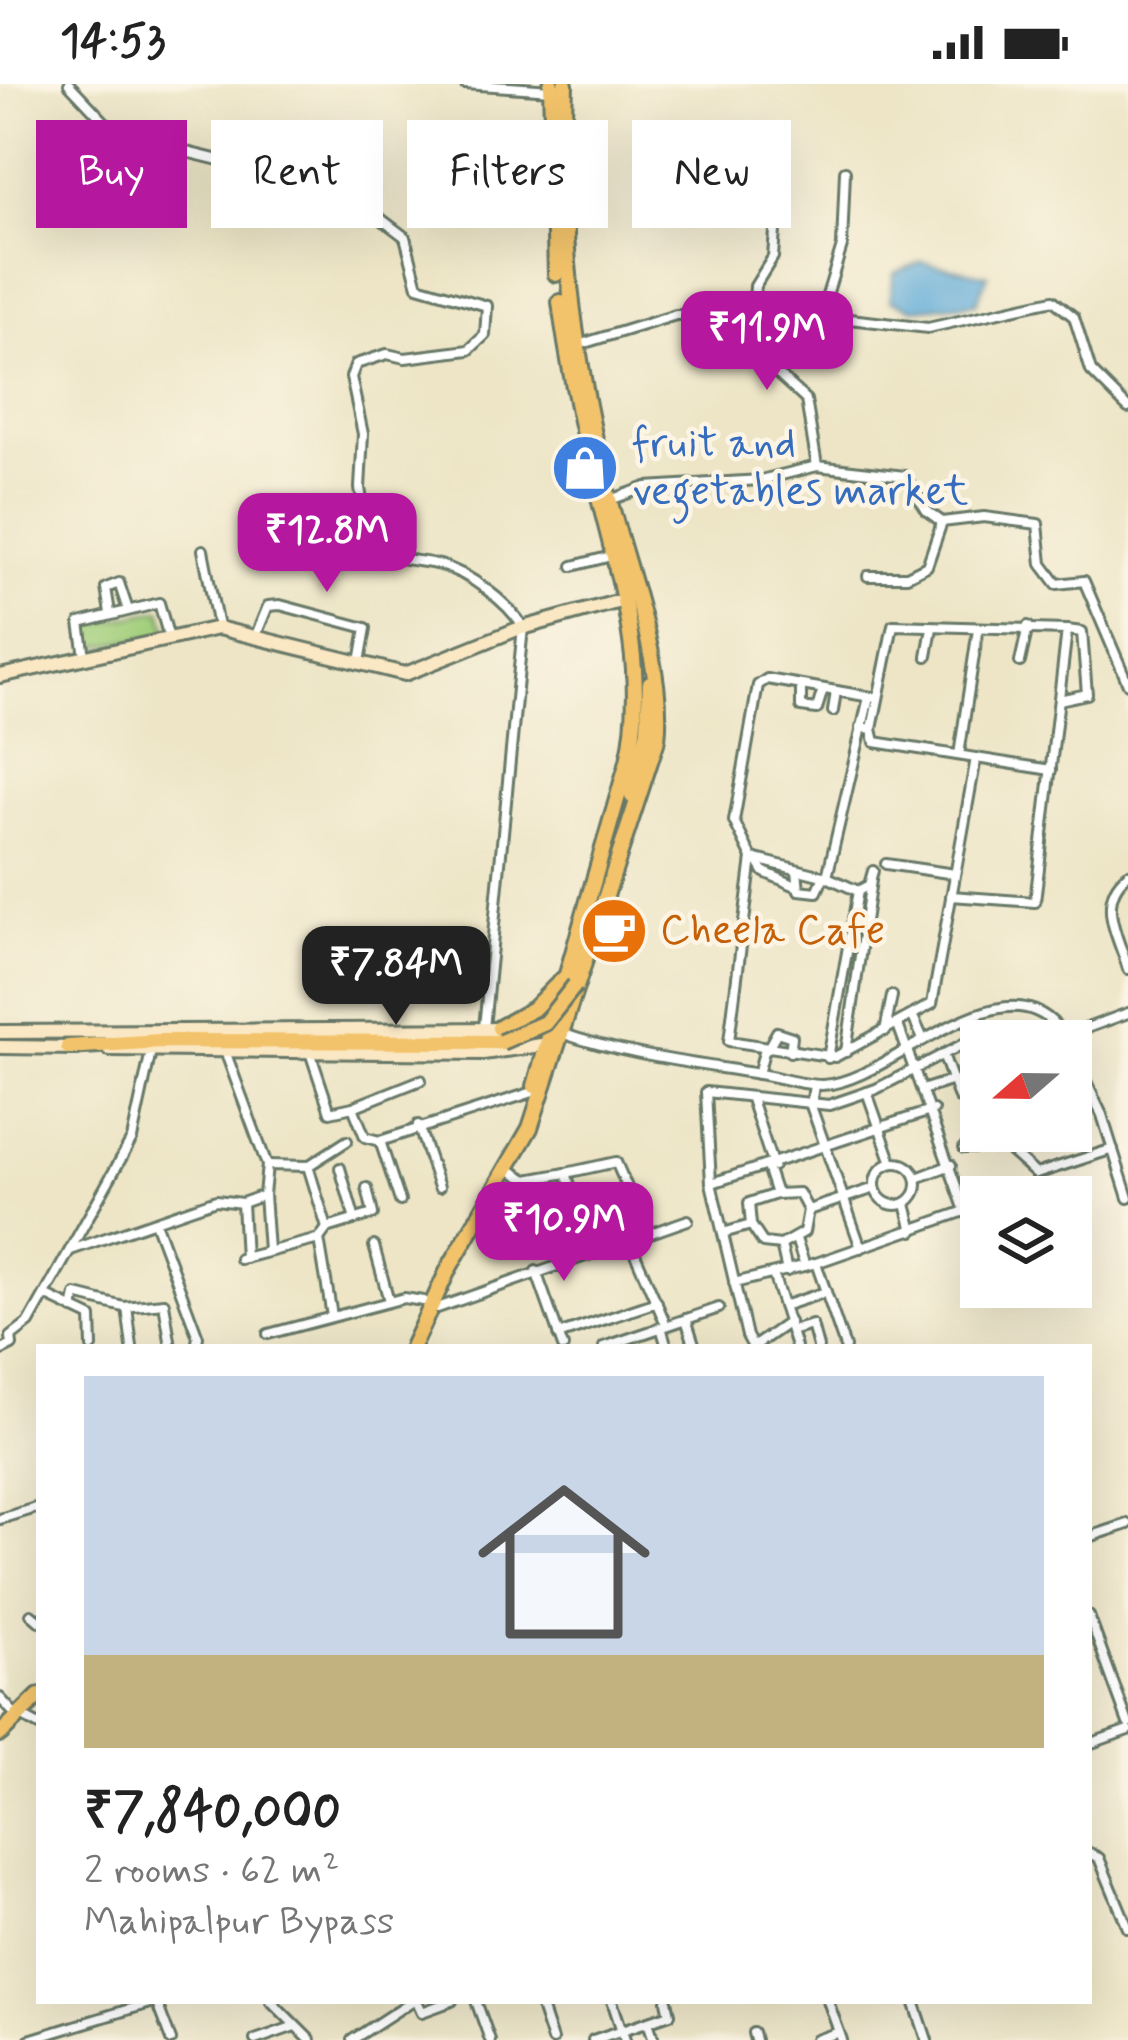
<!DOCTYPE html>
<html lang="en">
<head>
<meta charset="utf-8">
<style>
  :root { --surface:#fff; --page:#f6f6f6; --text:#222; --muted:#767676; --accent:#b5179e }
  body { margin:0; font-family:Mynerve,sans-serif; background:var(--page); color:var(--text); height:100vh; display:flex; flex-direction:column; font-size:45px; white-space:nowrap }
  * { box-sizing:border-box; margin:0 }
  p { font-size:39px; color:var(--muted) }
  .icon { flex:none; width:66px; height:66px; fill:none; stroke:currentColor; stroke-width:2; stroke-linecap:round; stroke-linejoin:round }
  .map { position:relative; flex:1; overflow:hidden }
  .drawer { position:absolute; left:36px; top:1260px; width:1056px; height:660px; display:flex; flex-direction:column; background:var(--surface); border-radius:0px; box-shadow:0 12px 48px #0002 }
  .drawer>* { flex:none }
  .guide { position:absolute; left:36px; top:36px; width:1056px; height:108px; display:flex; gap:24px }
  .needle { width:78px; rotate:250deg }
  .fabs { position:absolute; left:960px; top:936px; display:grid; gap:24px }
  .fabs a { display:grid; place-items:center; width:132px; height:132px; border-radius:0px; background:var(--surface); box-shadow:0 12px 48px #0002; font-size:60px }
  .price { position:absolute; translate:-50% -102px; padding:0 27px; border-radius:24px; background:var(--accent); color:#fff; font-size:39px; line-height:78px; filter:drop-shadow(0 3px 6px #0008) }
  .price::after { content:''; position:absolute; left:50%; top:72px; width:36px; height:27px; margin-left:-18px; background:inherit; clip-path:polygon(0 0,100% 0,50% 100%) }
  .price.active { background:#222; color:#fff }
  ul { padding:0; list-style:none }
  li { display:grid; align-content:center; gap:24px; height:636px; padding:0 48px }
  li span { display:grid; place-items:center; height:372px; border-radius:0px; color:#555 }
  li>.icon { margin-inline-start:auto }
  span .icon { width:216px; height:216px; fill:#fffc; stroke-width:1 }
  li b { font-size:51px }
  .pill { padding:0 42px; border-radius:0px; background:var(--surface); box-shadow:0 12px 48px #0002; font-size:42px; line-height:108px }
  .pill.active { background:var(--accent); color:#fff }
  .status { display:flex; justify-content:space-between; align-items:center; height:84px; padding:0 60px; background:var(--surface); direction:ltr }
  .status svg { height:33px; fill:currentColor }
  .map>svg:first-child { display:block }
  .green { fill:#a2cf7c; stroke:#608658; stroke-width:3 }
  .water { fill:#5faad8; stroke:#3f7486; stroke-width:3 }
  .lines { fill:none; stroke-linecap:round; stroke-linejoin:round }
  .street-casing { stroke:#677867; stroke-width:14 }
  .secondary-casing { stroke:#677867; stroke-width:18 }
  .primary-casing { stroke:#677867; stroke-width:20 }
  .street { stroke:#fff; stroke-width:8 }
  .secondary { stroke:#fae7c3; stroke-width:12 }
  .primary { stroke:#f2c36a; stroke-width:14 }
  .primary-bridge-casing { stroke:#677867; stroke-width:20; stroke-linecap:butt }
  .primary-bridge { stroke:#f2c36a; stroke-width:14 }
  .labels { text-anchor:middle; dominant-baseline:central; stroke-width:9; stroke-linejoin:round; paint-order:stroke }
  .shop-label { font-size:42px; fill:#366cbe; stroke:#fcf5e5; text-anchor:start }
  .food-label { font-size:42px; fill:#c56008; stroke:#fcf5e5; text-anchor:start }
</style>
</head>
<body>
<div class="status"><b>14:53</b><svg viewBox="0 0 49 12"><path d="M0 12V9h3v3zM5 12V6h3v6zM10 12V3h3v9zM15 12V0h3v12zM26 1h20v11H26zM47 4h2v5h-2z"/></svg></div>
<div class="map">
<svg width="1128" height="1956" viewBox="0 0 1128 1956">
  <rect width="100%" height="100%" fill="#fcf5e5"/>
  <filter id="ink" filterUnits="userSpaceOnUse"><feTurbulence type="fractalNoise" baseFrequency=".00833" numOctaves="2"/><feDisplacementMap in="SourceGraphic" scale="24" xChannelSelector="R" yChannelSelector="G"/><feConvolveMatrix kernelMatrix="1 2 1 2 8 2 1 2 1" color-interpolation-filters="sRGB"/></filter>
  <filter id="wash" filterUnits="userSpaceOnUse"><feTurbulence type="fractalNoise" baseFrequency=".004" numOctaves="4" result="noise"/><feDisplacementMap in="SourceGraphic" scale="48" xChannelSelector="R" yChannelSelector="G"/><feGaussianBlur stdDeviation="2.7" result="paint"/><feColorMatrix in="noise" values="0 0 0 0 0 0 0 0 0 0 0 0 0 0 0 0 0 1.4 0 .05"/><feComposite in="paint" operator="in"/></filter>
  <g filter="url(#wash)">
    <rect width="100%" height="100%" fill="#ede5c6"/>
    <path class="green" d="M161,526L168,546L163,551L89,564L85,545L90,541Z"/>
    <path class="water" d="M921,178L988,191L976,219L914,225L890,216L894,189Z"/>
  </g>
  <g filter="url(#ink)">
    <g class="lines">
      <defs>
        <g id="street">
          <path d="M69,0L117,51L284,92L372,128L405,153L418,202L487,222L485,251L469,266L405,274L387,270L356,280L351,293L363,350L360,404L369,459C385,477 417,475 440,481C469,489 508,518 523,543L484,944"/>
          <path d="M464,0L552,6"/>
          <path d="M821,231L842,162L845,87"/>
          <path d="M743,232L761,275L806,316L817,382"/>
          <path d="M753,232L755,202L773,173L778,108"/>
          <path d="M578,261L676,231L806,230L928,244L1053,216L1074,233L1091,287L1128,324"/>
          <path d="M758,270L771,255L778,230"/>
          <path d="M610,416L646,403L761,396L817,382L905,392L927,427L942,438"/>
          <path d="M203,466L218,543"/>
          <path d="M573,482L611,472"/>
          <path d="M868,492H907L927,482L942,438L984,433L1038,440L1042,480L1057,500L1084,497L1128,600"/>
          <path d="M110,529L106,504L119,499L128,526"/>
          <path d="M256,551L268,522L280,521L366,544L360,578"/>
          <path d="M85,572L80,539L159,519L169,554"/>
          <path d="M927,572L932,544"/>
          <path d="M1020,578L1028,542"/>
          <path d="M801,601V623L817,625L823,605"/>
          <path d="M877,614L767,595L758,601L734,737L752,774L729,957L835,973L932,920L976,674"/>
          <path d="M1059,616L1087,610L1082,548L1067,546"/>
          <path d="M833,627L836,607"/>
          <path d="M861,643L872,645L875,658L1051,686"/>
          <path d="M872,645L893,541L1067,546L1035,818L951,812"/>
          <path d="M959,671L978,545"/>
          <path d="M752,774L827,793L858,807L828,974"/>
          <path d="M756,775L764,788L796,802"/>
          <path d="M886,780L955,790"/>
          <path d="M797,786L799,806L817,808L824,792"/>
          <path d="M1128,790C1095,817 1118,851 1128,885"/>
          <path d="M827,793L869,613"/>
          <path d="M858,807L869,801L873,787"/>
          <path d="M913,933L923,955"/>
          <path d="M885,947L892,912"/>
          <path d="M561,949C624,971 693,979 759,990C779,993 801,1001 822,1001C890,1000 1012,860 1067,957"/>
          <path d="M1065,952L1128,929"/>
          <path d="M768,964L777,948L792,953L790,968"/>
          <path d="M1071,966L1102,1031L1128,1114"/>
          <path d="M310,968L330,1028L353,1023L365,1053L380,1057"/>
          <path d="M846,968L871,796"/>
          <path d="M943,970L959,1014L978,1007L975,992L981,988"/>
          <path d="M758,990L765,964"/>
          <path d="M814,1001L811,1022L861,1164"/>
          <path d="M925,1005L953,996"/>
          <path d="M867,1008L892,1079"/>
          <path d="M751,1015L773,1082"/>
          <path d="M353,1023L421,996"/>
          <path d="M418,1041L439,1103"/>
          <path d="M964,1064H1007L1036,1090L1113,1065"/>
          <circle cx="896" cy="1100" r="21"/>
          <path d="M267,1081L308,1082L347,1057"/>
          <path d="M308,1082L327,1144L373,1130L367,1104"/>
          <path d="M340,1084L355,1136"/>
          <path d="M508,1085L527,1096L566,1089L593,1168"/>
          <path d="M566,1089L616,1078L627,1103"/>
          <path d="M917,1094L951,1081"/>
          <path d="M712,1099L933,1026"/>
          <path d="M776,1110L799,1109L808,1126L804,1148L781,1161L787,1187"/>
          <path d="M264,1111L268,1166"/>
          <path d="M400,1117L380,1057L533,1008"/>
          <path d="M242,1119L245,1174"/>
          <path d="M906,1120L913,1147"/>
          <path d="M808,1126L875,1104"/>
          <path d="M155,1138L198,1253L196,1263"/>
          <path d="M751,1141L749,1119L776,1110L767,1083"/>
          <path d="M723,1149L751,1141L763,1159L781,1161"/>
          <path d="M319,1155L332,1232"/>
          <path d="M796,1155L805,1182"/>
          <path d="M629,1156L664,1236"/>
          <path d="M374,1162L389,1217"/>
          <path d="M71,1166L216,1116L242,1119L264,1111L267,1081L225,967"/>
          <path d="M240,1175L319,1155L327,1144"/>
          <path d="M536,1187L563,1263"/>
          <path d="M773,1190L796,1263"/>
          <path d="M734,1199L816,1179"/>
          <path d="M45,1211L91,1233L92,1263"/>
          <path d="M783,1222L826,1208"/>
          <path d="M127,1223L132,1263"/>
          <path d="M73,1225L76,1211L124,1223L164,1219L171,1263"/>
          <path d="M429,1227L688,1136"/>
          <path d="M686,1235L695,1263"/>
          <path d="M789,1238L753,1263L747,1252L711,1099L706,1008L829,1021L876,1005L973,955L986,957"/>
          <path d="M661,1243L667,1263"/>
          <path d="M791,1247L812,1241L818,1263"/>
          <path d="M268,1250L404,1214L423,1217"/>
          <path d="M558,1251L657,1218"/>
          <path d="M604,1263L719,1224"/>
          <path d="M845,1263L816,1179L965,1127L898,941"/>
          <path d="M0,1267L12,1261L11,1253L29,1239L132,1055L151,967"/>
          <path d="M0,1435L39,1423"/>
          <path d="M1089,1453L1128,1440"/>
          <path d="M31,1530L39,1537"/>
          <path d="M1089,1532L1128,1639"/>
          <path d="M0,1614L12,1627"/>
          <path d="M19,1631L39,1642"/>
          <path d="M1089,1660L1128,1646"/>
          <path d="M1089,1769L1099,1774L1128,1844"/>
          <path d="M271,1917L310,1956"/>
          <path d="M417,1917L422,1928L452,1917"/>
          <path d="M476,1917L490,1956"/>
          <path d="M539,1917L552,1956"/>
          <path d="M612,1917L625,1956"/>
          <path d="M828,1917L842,1956"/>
          <path d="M914,1917L927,1956"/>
          <path d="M648,1938L654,1956"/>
          <path d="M753,1949L755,1956"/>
          <path d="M29,1956L156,1917L171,1956"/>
          <path d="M255,1956L295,1942"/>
          <path d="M352,1956L412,1917"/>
          <path d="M593,1956L670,1930L667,1917"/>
          <path d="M816,1956L839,1948"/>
        </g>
        <g id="secondary">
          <path d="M0,592L218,544L405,590L515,546L624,516"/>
          <path d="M0,948L509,945"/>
          <path d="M0,963L77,964"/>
          <path d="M109,965L483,969L556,959"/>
        </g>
        <g id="primary">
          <path d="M551,0L556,190"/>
          <path d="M632,712L648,647L650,599"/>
          <path d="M499,944L533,925L563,895"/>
          <path d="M68,963L160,957L501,958"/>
          <path d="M535,1002L628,677C649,584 618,492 596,402C581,341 568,280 560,218"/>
          <path d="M412,1263L449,1184L530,1044L657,656C666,578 623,477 605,399C571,258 559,145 565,0"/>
          <path d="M0,1650L39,1612"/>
        </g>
      </defs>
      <use href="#street" class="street-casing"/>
      <use href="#secondary" class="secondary-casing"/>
      <use href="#primary" class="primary-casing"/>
      <use href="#street" class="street"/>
      <use href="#secondary" class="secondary"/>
      <use href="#primary" class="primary"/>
      <defs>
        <path id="primary-bridge" d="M501,958L545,939L575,901"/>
      </defs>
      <use href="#primary-bridge" class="primary-bridge-casing"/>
      <use href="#primary-bridge" class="primary-bridge"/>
    </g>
  </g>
  <defs>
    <symbol id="shop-disc" viewBox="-11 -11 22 22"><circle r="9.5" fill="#3f7fe0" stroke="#fcf5e5"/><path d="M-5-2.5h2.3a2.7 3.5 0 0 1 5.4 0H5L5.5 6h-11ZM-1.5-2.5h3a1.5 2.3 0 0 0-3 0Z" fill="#fff"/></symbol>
    <symbol id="cafe-disc" viewBox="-11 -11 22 22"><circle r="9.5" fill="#e8710a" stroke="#fcf5e5"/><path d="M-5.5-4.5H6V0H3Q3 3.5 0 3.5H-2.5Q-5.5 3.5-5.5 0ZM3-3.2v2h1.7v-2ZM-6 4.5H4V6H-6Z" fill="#fff"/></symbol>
  </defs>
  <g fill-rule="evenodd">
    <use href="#shop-disc" x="547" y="346" width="76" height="76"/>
    <use href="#cafe-disc" x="576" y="809" width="76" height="76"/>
  </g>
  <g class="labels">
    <g class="shop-label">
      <text x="632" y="360">fruit and<tspan x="632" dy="48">vegetables market</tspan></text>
    </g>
    <g class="food-label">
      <text x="660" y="847">Cheela Cafe</text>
    </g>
  </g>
</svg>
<div class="fabs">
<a><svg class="needle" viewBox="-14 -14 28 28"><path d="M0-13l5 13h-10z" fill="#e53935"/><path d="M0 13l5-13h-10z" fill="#767676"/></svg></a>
<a><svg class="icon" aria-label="layers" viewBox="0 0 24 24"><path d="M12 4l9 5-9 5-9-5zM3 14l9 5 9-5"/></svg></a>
</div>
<b class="price" style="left:767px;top:309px">₹11.9M</b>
<b class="price" style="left:327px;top:511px">₹12.8M</b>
<b class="price active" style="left:396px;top:944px">₹7.84M</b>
<b class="price" style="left:564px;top:1200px">₹10.9M</b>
<div class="guide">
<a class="pill active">Buy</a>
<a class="pill">Rent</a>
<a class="pill">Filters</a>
<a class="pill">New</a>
</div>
<section class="drawer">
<ul>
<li><span style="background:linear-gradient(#c9d6e8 75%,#c2b280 0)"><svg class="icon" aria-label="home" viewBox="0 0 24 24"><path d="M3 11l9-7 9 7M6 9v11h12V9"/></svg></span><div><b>₹7,840,000</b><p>2 rooms · 62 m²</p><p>Mahipalpur Bypass</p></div></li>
</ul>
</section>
</div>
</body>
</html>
